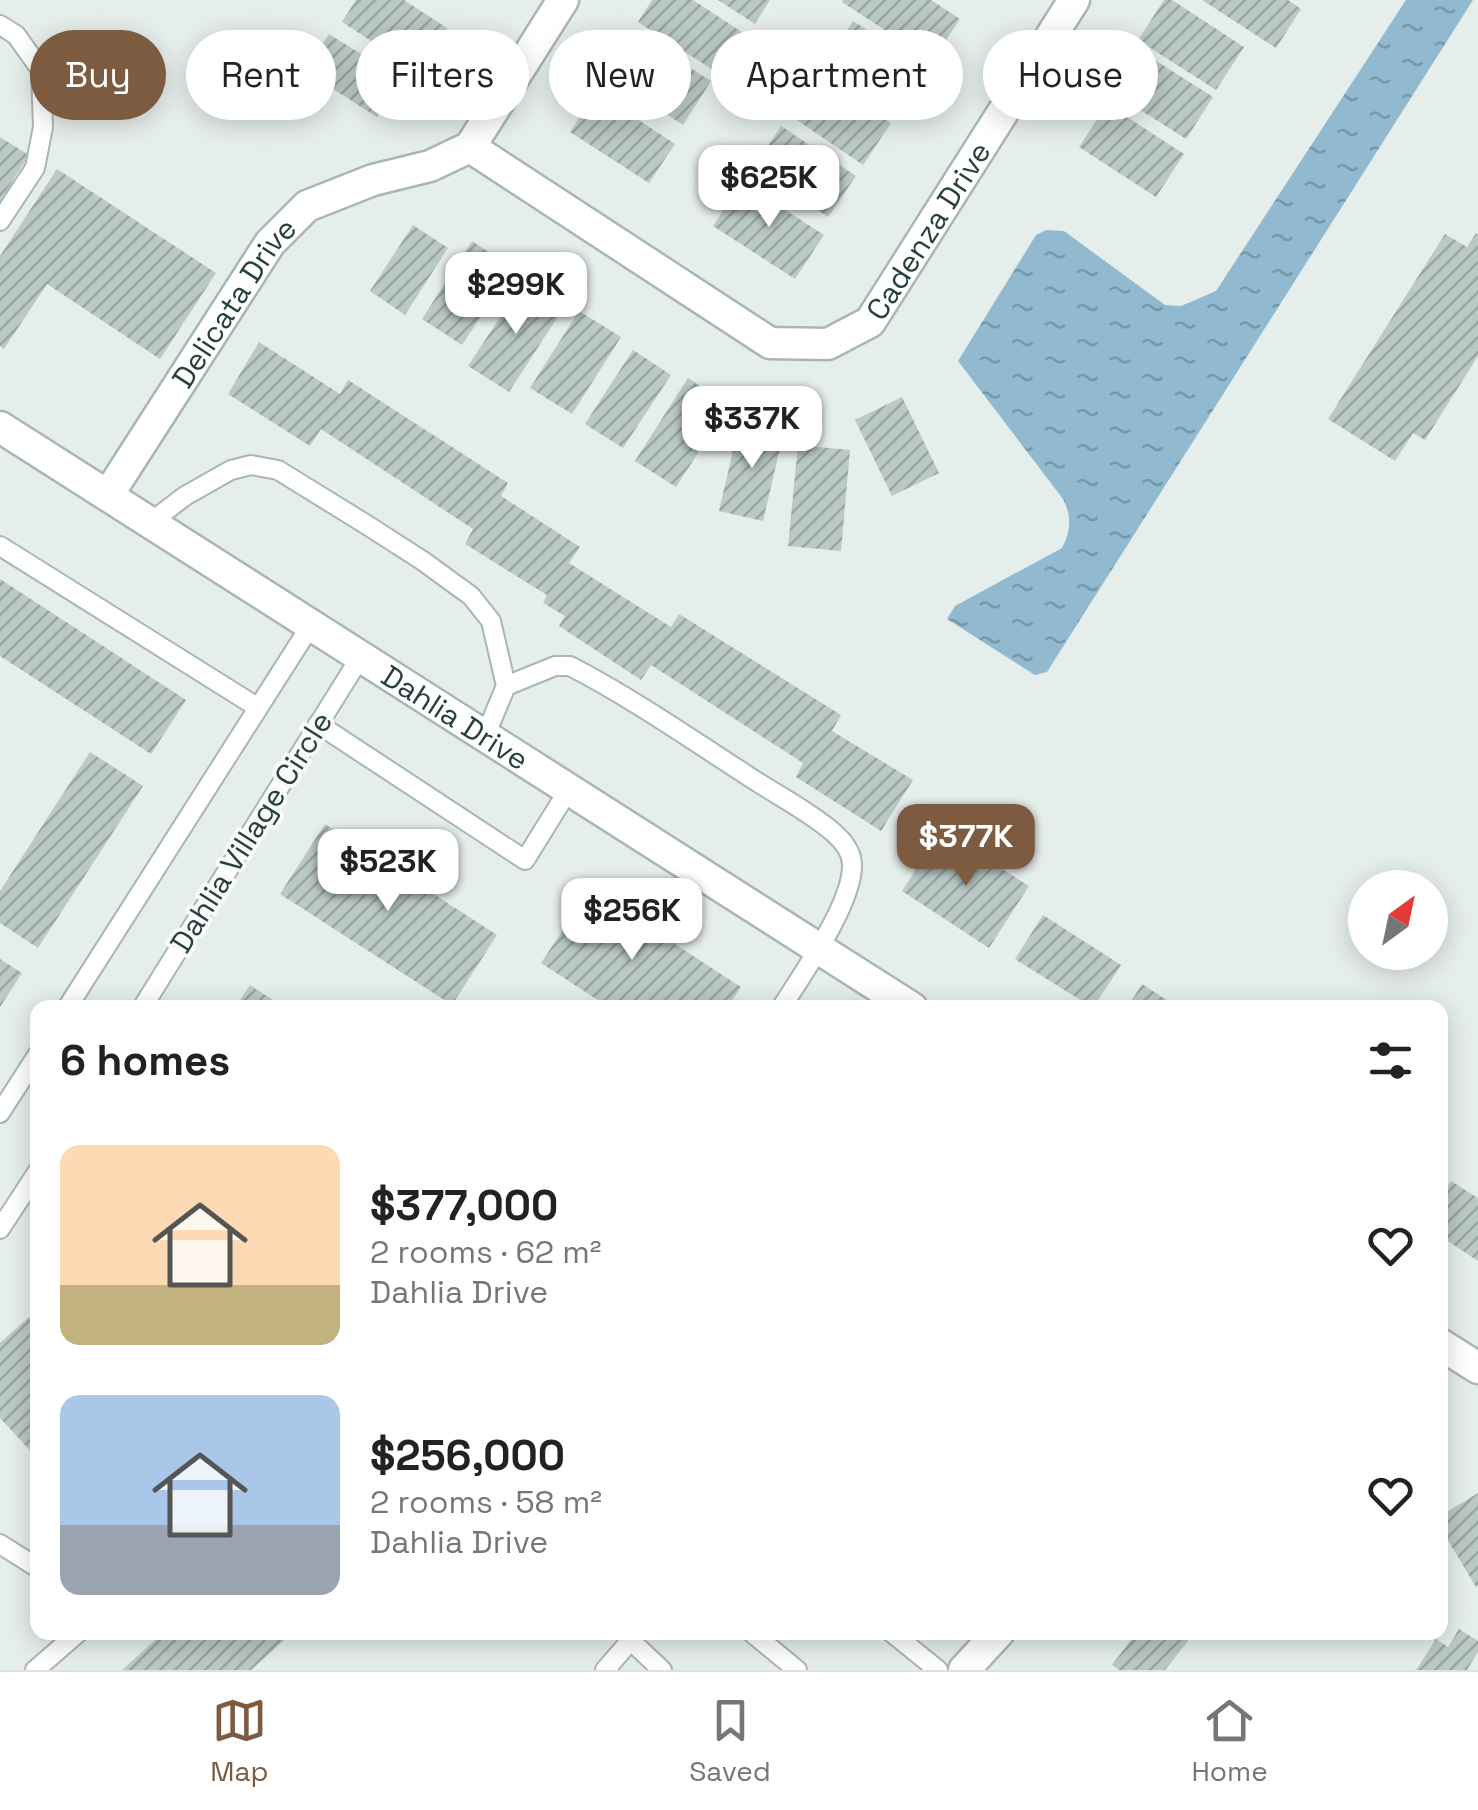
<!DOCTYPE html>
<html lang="en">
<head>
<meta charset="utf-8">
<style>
  :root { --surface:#fff; --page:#f2f2f2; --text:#222; --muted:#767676; --line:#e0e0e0; --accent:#7d5b41 }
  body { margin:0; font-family:"Space Grotesk",sans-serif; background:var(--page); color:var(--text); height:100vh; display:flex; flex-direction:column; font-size:38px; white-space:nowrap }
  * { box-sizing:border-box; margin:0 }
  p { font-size:32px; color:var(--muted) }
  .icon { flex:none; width:55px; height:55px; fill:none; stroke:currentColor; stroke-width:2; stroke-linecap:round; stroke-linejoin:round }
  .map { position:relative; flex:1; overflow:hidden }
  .panel { position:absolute; left:30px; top:1000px; width:1418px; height:640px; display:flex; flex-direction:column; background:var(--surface); border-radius:20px; box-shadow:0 5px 25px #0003 }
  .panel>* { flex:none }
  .banner { position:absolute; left:30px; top:30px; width:1420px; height:90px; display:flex; gap:20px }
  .needle { width:65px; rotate:33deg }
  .fabs { position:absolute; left:1348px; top:870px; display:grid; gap:20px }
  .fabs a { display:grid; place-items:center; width:100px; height:100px; border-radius:50%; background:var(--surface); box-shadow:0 5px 25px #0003; font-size:50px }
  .price { position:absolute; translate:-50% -85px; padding:0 22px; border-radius:20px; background:#fff; color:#222; font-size:32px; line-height:65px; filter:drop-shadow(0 2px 5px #0008) }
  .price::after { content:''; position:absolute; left:50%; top:60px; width:30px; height:22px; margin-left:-15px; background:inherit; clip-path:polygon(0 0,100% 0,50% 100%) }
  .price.selected { background:var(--accent); color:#fff }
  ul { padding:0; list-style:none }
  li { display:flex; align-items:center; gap:30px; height:250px; padding:0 30px }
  li span { display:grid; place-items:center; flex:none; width:280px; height:200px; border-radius:20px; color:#555 }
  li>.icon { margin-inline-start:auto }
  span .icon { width:120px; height:120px; fill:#fffc; stroke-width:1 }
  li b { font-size:42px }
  h2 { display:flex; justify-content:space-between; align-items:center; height:120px; padding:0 30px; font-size:42px }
  .tag { padding:0 35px; border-radius:45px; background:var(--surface); box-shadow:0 5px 25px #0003; font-size:35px; line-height:90px }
  .tag.selected { background:var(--accent); color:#fff }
  .menu { display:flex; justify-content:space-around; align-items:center; height:140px; border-top:2px solid var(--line); background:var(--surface); font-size:28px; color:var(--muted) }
  .menu a { display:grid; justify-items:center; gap:5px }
  .menu .selected { color:var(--accent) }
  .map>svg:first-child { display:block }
  .water { fill:url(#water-ripples) }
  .building { fill:url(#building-hatch) }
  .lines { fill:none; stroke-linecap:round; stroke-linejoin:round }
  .service-casing { stroke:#a8b6b4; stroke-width:22 }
  .minor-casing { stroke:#a8b6b4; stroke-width:35 }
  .tertiary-casing { stroke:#a8b6b4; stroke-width:35 }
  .service { stroke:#fff; stroke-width:18 }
  .minor { stroke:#fff; stroke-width:30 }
  .tertiary { stroke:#fff; stroke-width:30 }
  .labels { text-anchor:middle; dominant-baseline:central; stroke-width:8; stroke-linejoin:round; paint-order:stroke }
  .street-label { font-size:30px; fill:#25403e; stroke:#f7faf9 }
</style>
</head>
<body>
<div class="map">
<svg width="1478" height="1670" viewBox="0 0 1478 1670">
  <defs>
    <pattern id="water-ripples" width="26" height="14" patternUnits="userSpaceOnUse" patternTransform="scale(2.5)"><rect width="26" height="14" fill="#91bad0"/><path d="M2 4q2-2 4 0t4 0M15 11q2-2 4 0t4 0" fill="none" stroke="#7699aa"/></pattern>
    <pattern id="building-hatch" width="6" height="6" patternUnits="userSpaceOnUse" patternTransform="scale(2.5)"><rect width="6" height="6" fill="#bbc9c6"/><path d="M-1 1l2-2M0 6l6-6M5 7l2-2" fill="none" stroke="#98a5a2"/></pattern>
  </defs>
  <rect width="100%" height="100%" fill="#e6eeec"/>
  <path class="water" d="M1406,0H1473L1047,672L1035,675L947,619L955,606L1062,548C1071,530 1072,517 1063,499L958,361L1036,235L1046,230L1064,231L1165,305L1181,306L1216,291Z"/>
  <g class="building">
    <path d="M356,0H404L447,28L419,72L342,22Z"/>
    <path d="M652,0H693L757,42L732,82L638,22Z"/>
    <path d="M718,0H770L755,24Z"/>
    <path d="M843,0H931L960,19L932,61L842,2Z"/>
    <path d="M1164,0H1172L1244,47L1216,90L1138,40Z"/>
    <path d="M1202,0H1288L1301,9L1276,48Z"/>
    <path d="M853,21L928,68L901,112L826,64Z"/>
    <path d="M329,34L401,79L377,117L305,71Z"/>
    <path d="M636,34L711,81L683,125L609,77Z"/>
    <path d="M1136,48L1213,97L1186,139L1109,90Z"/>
    <path d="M815,72L891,123L863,165L788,114Z"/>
    <path d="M596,92L675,144L649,183L570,132Z"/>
    <path d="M1107,104L1184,154L1156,197L1079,147Z"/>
    <path d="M781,126L856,176L828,217L754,167Z"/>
    <path d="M0,137L29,155L0,201Z"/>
    <path d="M57,169L216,273L160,359L47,284L4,349L0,346V256Z"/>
    <path d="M742,182L824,235L795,279L713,226Z"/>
    <path d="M413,225L448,248L405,315L370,291Z"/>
    <path d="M1476,233L1478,235V356L1425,440L1413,433L1395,461L1328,419L1445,234L1467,247Z"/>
    <path d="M472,241L513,268L462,345L422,319Z"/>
    <path d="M524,281L564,307L509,392L468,366Z"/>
    <path d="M579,311L621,337L572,414L530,388Z"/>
    <path d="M259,342L340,394L348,380L508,483L501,496L580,547L569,563L671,627L679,614L841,715L832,731L913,780L881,831L796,777L803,763L651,665L641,680L559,626L565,616L543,603L547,595L465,544L473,529L321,429L310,446L228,394Z"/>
    <path d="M633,350L671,375L623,448L585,424Z"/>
    <path d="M688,378L729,405L676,487L635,461Z"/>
    <path d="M902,397L939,473L892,496L855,420Z"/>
    <path d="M740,421L784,431L763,521L719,511Z"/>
    <path d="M798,445L850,450L841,551L788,546Z"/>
    <path d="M0,579L186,700L151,754L0,656Z"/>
    <path d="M90,752L143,786L38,948L0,923V891Z"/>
    <path d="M325,824L497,935L452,1005L280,894Z"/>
    <path d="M942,830L1029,886L989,948L902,891Z"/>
    <path d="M590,889L741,987L727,1008H610L541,963Z"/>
    <path d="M1043,915L1121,965L1093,1008L1015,959Z"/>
    <path d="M0,959L22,973L0,1007Z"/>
    <path d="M1142,984L1179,1008H1127Z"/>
    <path d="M250,985L285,1008H235Z"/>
    <path d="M1451,1181L1478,1198V1261L1440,1236V1199Z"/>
    <path d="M29,1317L38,1327V1459L0,1418V1343Z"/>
    <path d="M1478,1493V1585L1476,1587L1440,1527V1516Z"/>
    <path d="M1459,1629L1478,1641V1652L1467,1670H1416L1436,1639L1448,1647Z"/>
    <path d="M164,1632H293L251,1670H122Z"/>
    <path d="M1137,1632H1195L1165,1670H1119L1112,1665Z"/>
  </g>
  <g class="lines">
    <defs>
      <g id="service">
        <path d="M0,25L16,35L41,70L43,127L35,168L0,221"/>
        <path d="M151,522L185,496L231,470L251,465L278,470L367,525L423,561L471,596L491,621L506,686L485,736"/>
        <path d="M0,546L257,707"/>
        <path d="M506,686L555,666H570C630,697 688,737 745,774C773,793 809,811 834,833C843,841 852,853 852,865C853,903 802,975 781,1008"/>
        <path d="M318,724L525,860L569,789"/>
        <path d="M67,1008L311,625"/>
        <path d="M142,1008L361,656"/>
        <path d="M0,1113L38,1054"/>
        <path d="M0,1229L38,1171"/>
        <path d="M0,1544L38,1568"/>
        <path d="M751,1632L797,1670"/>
        <path d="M891,1632L938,1670"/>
        <path d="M631,1641L662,1670"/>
        <path d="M35,1670L79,1632"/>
        <path d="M605,1670L638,1632"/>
      </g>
      <g id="minor">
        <path id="s1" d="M470,147L770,343L828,344L870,322L1074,0"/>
        <path id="s2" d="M108,495L270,243L307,206L373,180L430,166L470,147L563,0"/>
        <path d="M964,1670L999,1632"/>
      </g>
      <g id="tertiary">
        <path id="s3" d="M0,427L912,1008"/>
        <path d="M1440,1344L1478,1368"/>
      </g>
    </defs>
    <use href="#service" class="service-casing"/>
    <use href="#minor" class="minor-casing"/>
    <use href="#tertiary" class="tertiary-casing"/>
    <use href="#service" class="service"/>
    <use href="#minor" class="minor"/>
    <use href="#tertiary" class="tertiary"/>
  </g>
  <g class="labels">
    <g class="street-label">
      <text stroke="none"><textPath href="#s1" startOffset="572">Cadenza Drive</textPath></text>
      <text stroke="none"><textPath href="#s2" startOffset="230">Delicata Drive</textPath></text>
      <text stroke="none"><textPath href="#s3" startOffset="540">Dahlia Drive</textPath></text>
      <text transform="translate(251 832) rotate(-58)">Dahlia Village Circle</text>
    </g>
  </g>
</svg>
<div class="fabs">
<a><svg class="needle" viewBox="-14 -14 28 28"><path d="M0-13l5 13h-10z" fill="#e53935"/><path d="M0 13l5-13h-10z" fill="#767676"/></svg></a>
</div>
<b class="price" style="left:769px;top:230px">$625K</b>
<b class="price" style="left:516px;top:337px">$299K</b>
<b class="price" style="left:752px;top:471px">$337K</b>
<b class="price selected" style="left:966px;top:889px">$377K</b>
<b class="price" style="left:388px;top:914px">$523K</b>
<b class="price" style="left:632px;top:963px">$256K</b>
<div class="banner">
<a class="tag selected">Buy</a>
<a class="tag">Rent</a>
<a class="tag">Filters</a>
<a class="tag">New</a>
<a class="tag">Apartment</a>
<a class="tag">House</a>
</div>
<section class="panel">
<h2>6 homes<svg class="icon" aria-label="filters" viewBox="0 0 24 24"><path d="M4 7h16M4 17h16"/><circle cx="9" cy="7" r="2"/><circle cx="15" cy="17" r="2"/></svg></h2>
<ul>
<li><span style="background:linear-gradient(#ffd9b3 70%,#c2b280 0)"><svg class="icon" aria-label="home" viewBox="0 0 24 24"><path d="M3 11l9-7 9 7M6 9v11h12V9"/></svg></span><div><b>$377,000</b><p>2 rooms · 62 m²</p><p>Dahlia Drive</p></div><svg class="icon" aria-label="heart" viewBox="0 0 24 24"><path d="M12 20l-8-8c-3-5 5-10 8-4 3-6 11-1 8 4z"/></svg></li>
<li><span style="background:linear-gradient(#a9c7e8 65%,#9aa5b1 0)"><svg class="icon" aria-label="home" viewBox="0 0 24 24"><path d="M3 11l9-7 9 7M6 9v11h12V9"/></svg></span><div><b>$256,000</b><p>2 rooms · 58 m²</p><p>Dahlia Drive</p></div><svg class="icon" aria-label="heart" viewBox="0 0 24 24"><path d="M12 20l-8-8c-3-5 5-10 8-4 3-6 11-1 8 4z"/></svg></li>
</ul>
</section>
</div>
<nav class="menu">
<a class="selected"><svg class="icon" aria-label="map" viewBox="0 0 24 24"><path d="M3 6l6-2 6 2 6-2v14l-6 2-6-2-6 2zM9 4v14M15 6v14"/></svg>Map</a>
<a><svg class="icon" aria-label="saved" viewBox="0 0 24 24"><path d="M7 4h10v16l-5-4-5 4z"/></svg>Saved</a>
<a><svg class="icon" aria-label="home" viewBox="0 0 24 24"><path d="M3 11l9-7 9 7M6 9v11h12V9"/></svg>Home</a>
</nav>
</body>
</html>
